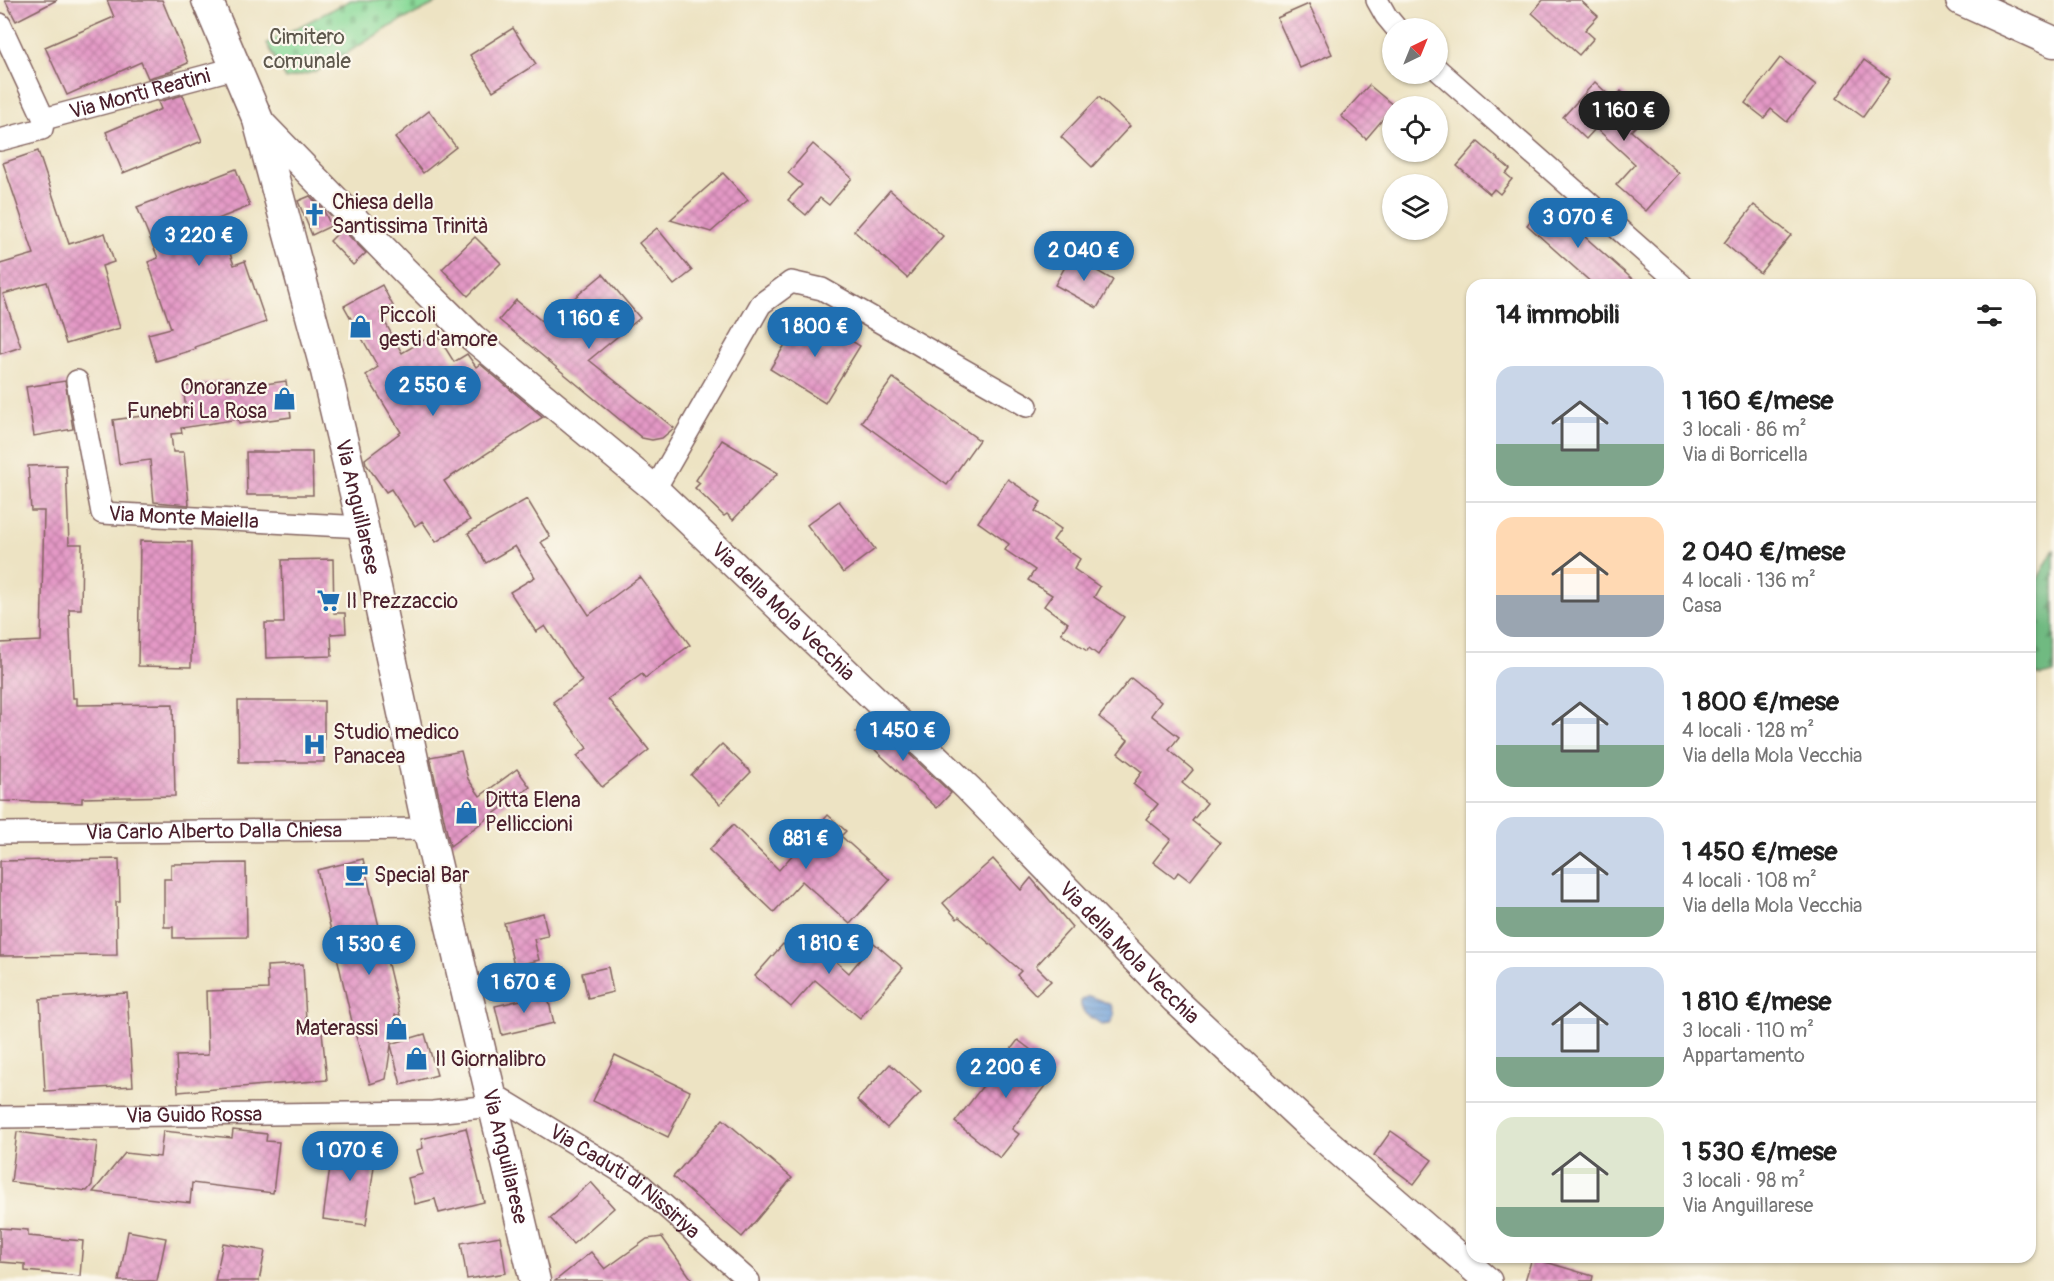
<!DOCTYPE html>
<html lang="it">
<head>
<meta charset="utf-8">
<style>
  :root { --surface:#fff; --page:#f2f2f2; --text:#222; --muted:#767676; --line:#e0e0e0; --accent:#1f6fb2 }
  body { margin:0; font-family:Pangolin,sans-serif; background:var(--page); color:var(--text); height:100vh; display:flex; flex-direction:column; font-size:22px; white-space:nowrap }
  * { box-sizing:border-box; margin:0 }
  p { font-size:20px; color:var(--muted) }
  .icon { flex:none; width:33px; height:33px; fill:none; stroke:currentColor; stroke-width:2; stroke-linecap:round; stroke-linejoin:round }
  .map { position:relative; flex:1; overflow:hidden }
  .drawer { position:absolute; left:1466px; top:279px; width:570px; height:984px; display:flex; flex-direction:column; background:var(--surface); border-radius:18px; box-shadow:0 2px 4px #0004 }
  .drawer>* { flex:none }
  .needle { width:39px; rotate:43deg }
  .buttons { position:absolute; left:1382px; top:18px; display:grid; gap:12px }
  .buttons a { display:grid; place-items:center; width:66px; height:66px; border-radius:50%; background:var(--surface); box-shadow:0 2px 4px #0004; font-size:30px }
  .price { position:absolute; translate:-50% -51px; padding:0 14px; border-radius:21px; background:var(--accent); color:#fff; font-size:20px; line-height:39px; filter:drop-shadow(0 2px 3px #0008) }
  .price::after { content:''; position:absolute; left:50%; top:36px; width:18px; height:14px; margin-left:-9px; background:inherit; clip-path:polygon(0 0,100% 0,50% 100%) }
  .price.active { background:#222; color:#fff }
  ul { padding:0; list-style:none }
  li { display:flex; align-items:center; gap:18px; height:150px; padding:0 30px }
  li+li { border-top:2px solid var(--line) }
  li span { display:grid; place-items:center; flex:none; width:168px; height:120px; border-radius:18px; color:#555 }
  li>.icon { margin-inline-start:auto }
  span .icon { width:72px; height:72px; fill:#fffc; stroke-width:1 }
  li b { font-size:26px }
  h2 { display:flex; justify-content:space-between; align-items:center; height:72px; padding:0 30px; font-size:26px }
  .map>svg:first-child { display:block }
  .forest { fill:url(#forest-firs); stroke:#5c6c56; stroke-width:1.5 }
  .cemetery { fill:url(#cemetery-stones); stroke:#6a7c62; stroke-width:1.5 }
  .water { fill:url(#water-rules); stroke:#5c5f82; stroke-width:1.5 }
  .building { fill:url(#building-cross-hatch) }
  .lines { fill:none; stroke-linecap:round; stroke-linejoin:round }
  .minor-casing { stroke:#836460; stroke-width:24 }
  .tertiary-casing { stroke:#836460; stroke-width:30 }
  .secondary-casing { stroke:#836460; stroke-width:33 }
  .minor { stroke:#fff; stroke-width:21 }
  .tertiary { stroke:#fff; stroke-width:27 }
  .secondary { stroke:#fff; stroke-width:30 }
  .labels { text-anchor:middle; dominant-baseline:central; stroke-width:4.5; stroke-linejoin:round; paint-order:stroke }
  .park-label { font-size:21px; fill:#5d574c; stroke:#fbf7ec }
  .street-label { font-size:21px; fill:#4a1f2b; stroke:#fbf7ec }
  .poi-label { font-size:21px; fill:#4a1f2b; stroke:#fbf7ec; text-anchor:start }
</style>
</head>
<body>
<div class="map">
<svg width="2054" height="1281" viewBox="0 0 2054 1281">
  <defs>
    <pattern id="forest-firs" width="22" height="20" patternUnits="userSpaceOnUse" patternTransform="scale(1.5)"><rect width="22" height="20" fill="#6fba81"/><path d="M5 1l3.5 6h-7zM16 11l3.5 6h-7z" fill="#5d976a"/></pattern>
    <pattern id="cemetery-stones" width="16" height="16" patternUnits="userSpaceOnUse" patternTransform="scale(1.5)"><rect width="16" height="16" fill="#8ada99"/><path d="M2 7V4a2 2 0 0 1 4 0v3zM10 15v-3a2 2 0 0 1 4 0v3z" fill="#79bb84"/></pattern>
    <pattern id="water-rules" width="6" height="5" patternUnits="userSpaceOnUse" patternTransform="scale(1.5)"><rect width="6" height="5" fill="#6d9fd8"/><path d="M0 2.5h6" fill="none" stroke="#5c81af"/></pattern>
    <pattern id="building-cross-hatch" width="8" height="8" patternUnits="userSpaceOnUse" patternTransform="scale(1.5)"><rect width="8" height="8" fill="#e499c6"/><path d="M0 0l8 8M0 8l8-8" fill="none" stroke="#bb7ca1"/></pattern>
  </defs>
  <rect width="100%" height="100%" fill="#fbf7ec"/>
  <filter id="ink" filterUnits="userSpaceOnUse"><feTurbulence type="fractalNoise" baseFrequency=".0167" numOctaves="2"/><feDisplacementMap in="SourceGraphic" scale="12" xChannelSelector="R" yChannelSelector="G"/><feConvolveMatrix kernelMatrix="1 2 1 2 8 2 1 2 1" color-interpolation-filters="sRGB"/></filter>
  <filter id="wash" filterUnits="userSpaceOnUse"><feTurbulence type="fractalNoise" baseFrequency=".008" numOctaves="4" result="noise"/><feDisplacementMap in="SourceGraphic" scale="24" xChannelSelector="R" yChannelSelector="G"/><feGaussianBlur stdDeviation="1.35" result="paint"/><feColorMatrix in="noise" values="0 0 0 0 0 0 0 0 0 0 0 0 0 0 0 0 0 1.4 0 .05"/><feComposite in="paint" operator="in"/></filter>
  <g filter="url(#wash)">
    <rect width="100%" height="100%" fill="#ede3c3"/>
    <path class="forest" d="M2054,549V673L2041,676L2030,673V593Z"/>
    <path class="cemetery" d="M351,0H442L393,25L317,71L286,79L267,43Z"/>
    <path class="water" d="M1088,996C1096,997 1104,1002 1111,1005L1114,1015L1110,1024L1102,1025C1094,1017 1079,1014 1081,1001Z"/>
    <g id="blocks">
      <g class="building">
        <path d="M5,0H57L16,21Z"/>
        <path d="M107,0H162L188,63L172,70L173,71L148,78L141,62L67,95L45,47L114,17Z"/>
        <path d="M1543,0H1580L1598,16L1585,30L1594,38L1579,55L1532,13Z"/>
        <path d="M1309,4L1332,54L1300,68L1277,18Z"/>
        <path d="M513,28L536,64L493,91L470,55Z"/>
        <path d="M1780,58L1816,85L1787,122L1771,109L1764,118L1745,103Z"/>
        <path d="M1864,60L1890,79L1863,117L1837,98Z"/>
        <path d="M1595,82L1614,100L1621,91L1647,115L1631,131L1679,173L1646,211L1616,185L1635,164L1596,128L1586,139L1563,117Z"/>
        <path d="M1369,85L1394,106L1366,139L1341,116Z"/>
        <path d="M183,95L202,141L123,173L106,132L161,109L158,102Z"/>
        <path d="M1099,97L1130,126L1092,167L1061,137Z"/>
        <path d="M429,111L456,147L423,173L395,138Z"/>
        <path d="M1478,142L1510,169L1506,174L1512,179L1500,194L1494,189L1490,194L1457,166Z"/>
        <path d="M813,144L852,178L829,205L820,198L806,215L788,200L802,185L788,173Z"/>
        <path d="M38,151L69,244L105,233L114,262L102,266L120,328L66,344L47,282L3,294L21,347L0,354V264L34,254L3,163Z"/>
        <path d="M236,169L250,206L218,219L234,265L245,261L266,322L195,347L196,349L156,361L148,334L171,328L148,262L158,258L137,207Z"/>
        <path d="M723,173L748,200L711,232L670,220Z"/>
        <path d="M890,190L943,236L907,278L854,231Z"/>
        <path d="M310,196L324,211L331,226L312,235L298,201Z"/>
        <path d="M1547,203L1639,285H1594L1527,225Z"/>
        <path d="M1754,205L1791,235L1760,273L1724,243Z"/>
        <path d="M657,228L692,271L674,285L639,243Z"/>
        <path d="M342,229L366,253L353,265L330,241Z"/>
        <path d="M475,237L501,263L468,296L442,269Z"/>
        <path d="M1071,256L1113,280L1097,308L1055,285Z"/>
        <path d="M603,274L640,318L589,360L674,428L662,438L652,440L642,438L499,320L516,300L544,323Z"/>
        <path d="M382,285L393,306L380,313L402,353L436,333L454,362L467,354L476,367L480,364L543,417L444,481L470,520L436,542L422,521L415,526L391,489L386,492L366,464L365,459L401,432L366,375L378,367L344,306Z"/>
        <path d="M805,312L860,346L825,403L770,369Z"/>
        <path d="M893,378L979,440L947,485L861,422Z"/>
        <path d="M228,380L230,389L286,381L291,417L239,424L238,419L181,428L182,433L171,434L173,452H184L189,505L154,502L150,460L119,464L113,420L186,410L183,387Z"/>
        <path d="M65,381L73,429L34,436L26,387Z"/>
        <path d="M722,440L778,473L733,520L727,514L724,516L695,488L700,483L696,480Z"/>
        <path d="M246,452H312L313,495H247Z"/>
        <path d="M66,465L69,544H82L81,609H69L73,698H77V705L173,704L175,796L82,798V803L0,801V643L41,641L44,511H31L28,466Z"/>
        <path d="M1008,479L1041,502L1035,511L1061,529L1053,540L1080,559L1074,569L1100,587L1094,597L1124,617L1098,655L1089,648L1087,651L1061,633L1068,623L1044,606L1052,595L1028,580L1035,570L1005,550L1009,544L978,522Z"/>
        <path d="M527,499L550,537L541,542L589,615L640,577L690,645L645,678L642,674L608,699L649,750L602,787L577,756L587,748L553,702L582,681L545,626L536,632L510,592L535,577L515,546L486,563L468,533Z"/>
        <path d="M839,501L875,549L843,573L807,525Z"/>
        <path d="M140,541L192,542L191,667L138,666Z"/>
        <path d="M333,559L334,613H345L346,633L331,634L332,656L266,658L265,623H284L282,560Z"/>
        <path d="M1131,678L1161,702L1151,715L1179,737L1169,750L1193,770L1182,783L1207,803L1192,821L1220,843L1190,881L1178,872L1174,878L1153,862L1171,839L1146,819L1158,804L1133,784L1142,772L1118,753L1128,740L1099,717Z"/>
        <path d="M238,701H324V762H239Z"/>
        <path d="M870,717L951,793L937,808L856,732Z"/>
        <path d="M722,744L751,772L720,804L691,775Z"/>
        <path d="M461,751L468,779L480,796L517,769L530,787L450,846L430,757Z"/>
        <path d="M828,815L846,831L841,836L890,880L850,924L802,881L774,912L709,850L733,825L779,870Z"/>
        <path d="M119,859L120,902H116L117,955L0,956V861Z"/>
        <path d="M363,859L400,1015H395L391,1044L425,1034L437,1075L401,1085L391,1045L386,1079L370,1084L353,1026L317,870Z"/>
        <path d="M993,859L1021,890L1031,878L1072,927L1036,966L1051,981L1036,995L1017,975L1021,971L959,917L957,919L943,903Z"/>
        <path d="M246,863L247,937L173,938V927H164V879H171V864Z"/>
        <path d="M543,913L548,936L534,939L539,960L514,966L504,923Z"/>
        <path d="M806,935L849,973L874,943L903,968L860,1018L815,980L791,1007L755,976L783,944L792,951Z"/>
        <path d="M303,964L306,1021L321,1022L327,1080L178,1092L176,1056L208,1055L206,991L268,989L267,966Z"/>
        <path d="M608,967L613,992L588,998L582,973Z"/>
        <path d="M127,993L133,1086L45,1091L40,999Z"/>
        <path d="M547,994L554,1023L502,1035L495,1006Z"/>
        <path d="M1018,1040L1057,1070L1012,1129L1019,1134L1000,1158L955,1122Z"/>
        <path d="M615,1055L690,1091L668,1137L593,1101Z"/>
        <path d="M890,1064L921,1092L887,1128L857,1100Z"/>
        <path d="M723,1119L792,1178L742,1237L673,1177Z"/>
        <path d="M466,1128L484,1202L439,1213L435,1199L415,1204L408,1178L423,1174L417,1150L423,1148L421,1139Z"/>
        <path d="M233,1130L267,1134L266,1141L279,1142L273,1193L192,1183L190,1203L93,1192L125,1153L160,1157L163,1131L232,1138Z"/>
        <path d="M1391,1131L1432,1160L1414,1184L1374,1155Z"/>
        <path d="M17,1132L97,1142L92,1185L87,1191L11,1182Z"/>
        <path d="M334,1138L377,1144L366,1225L323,1219Z"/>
        <path d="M591,1182L614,1208L573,1244L550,1218Z"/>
        <path d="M0,1228L28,1230V1236L83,1241L80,1276L25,1271V1264L0,1262Z"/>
        <path d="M128,1231L166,1238L157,1281H119Z"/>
        <path d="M500,1236L506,1273L467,1279L461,1243Z"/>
        <path d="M662,1237L693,1281H555L591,1252L605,1269L647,1239Z"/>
        <path d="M223,1243L265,1251L259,1281H215Z"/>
        <path d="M1532,1258L1593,1276L1592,1281H1525Z"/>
      </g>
    </g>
  </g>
  <g filter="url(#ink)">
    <use href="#blocks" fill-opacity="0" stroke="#836460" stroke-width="1.5"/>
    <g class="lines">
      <defs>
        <g id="minor">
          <path d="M1377,0L1386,16L1396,28"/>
          <path d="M0,24L44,119L42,129L0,140"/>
          <path d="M1437,69L1682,285"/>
          <path id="s1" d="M44,119L235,68"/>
          <path id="s2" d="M77,381L102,513L363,527"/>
          <path d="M655,489L761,304L791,282L822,289L1027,406"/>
          <path id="s3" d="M0,833L428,829"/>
          <path id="s4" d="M490,1092L638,1182L749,1281"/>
          <path id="s5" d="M0,1117L433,1112L493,1106"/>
        </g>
        <g id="tertiary">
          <path id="s6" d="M258,120L404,270L473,338L655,489L968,788L1175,1000L1309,1126L1488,1281"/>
        </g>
        <g id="secondary">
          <path id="s7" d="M207,0L258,120L326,371L363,527L428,829L535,1281"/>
          <path d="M1961,0L2054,42"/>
        </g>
      </defs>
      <use href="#minor" class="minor-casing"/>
      <use href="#tertiary" class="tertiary-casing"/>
      <use href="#secondary" class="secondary-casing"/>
      <use href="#minor" class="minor"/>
      <use href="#tertiary" class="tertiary"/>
      <use href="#secondary" class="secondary"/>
    </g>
  </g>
  <defs>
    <symbol id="church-bare" viewBox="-9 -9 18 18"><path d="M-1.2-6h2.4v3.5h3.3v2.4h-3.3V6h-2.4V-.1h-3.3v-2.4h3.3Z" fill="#1f6fb2" stroke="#fbf7ec" stroke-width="2.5" paint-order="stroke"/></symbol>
    <symbol id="shop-bare" viewBox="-9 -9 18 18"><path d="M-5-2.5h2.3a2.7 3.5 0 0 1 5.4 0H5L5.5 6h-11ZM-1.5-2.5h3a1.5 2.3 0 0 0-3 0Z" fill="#1f6fb2" stroke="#fbf7ec" stroke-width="2.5" paint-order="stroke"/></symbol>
    <symbol id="supermarket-bare" viewBox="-9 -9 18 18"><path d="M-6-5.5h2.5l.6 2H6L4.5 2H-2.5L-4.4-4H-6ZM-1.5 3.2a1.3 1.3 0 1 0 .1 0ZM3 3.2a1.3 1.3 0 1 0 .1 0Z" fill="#1f6fb2" stroke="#fbf7ec" stroke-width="2.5" paint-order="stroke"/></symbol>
    <symbol id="hospital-bare" viewBox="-9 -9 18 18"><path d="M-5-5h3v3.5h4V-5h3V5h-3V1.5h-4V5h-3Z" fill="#1f6fb2" stroke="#fbf7ec" stroke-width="2.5" paint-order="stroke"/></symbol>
    <symbol id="cafe-bare" viewBox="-9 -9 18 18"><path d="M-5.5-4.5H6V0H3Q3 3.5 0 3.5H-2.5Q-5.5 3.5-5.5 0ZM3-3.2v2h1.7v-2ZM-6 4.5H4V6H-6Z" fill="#1f6fb2" stroke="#fbf7ec" stroke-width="2.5" paint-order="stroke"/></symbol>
  </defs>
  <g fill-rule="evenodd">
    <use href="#church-bare" x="298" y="198" width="33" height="33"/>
    <use href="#shop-bare" x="344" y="310" width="33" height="33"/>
    <use href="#shop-bare" x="268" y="382" width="33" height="33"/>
    <use href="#supermarket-bare" x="312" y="584" width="33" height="33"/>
    <use href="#hospital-bare" x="298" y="728" width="33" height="33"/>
    <use href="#shop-bare" x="450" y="796" width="33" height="33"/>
    <use href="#cafe-bare" x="340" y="858" width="33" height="33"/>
    <use href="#shop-bare" x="380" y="1012" width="33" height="33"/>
    <use href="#shop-bare" x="400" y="1042" width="33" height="33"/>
  </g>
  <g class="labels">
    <g class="park-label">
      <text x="307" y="37">Cimitero<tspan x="307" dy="24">comunale</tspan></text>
    </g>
    <g class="street-label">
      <text stroke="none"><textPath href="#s1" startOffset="99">Via Monti Reatini</textPath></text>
      <text stroke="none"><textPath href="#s7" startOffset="530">Via Anguillarese</textPath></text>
      <text stroke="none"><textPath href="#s2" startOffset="216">Via Monte Maiella</textPath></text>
      <text stroke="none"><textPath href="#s6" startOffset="720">Via della Mola Vecchia</textPath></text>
      <text stroke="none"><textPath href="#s3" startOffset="214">Via Carlo Alberto Dalla Chiesa</textPath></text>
      <text stroke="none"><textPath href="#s6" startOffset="1206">Via della Mola Vecchia</textPath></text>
      <text stroke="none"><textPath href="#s5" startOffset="194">Via Guido Rossa</textPath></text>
      <text stroke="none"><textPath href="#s7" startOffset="1196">Via Anguillarese</textPath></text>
      <text stroke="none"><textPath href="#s4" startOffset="162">Via Caduti di Nissiriya</textPath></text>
    </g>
    <g class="poi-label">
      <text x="332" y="202">Chiesa della<tspan x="332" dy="24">Santissima Trinità</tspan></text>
      <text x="379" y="315">Piccoli<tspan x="379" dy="24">gesti d'amore</tspan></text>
      <text x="267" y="387" text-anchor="end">Onoranze<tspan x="267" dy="24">Funebri La Rosa</tspan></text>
      <text x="346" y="601">Il Prezzaccio</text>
      <text x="333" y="732">Studio medico<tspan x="333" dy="24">Panacea</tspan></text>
      <text x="485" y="800">Ditta Elena<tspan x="485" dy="24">Pelliccioni</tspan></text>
      <text x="374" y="875">Special Bar</text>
      <text x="378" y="1028" text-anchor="end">Materassi</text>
      <text x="435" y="1059">Il Giornalibro</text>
    </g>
  </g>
</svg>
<div class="buttons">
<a><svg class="needle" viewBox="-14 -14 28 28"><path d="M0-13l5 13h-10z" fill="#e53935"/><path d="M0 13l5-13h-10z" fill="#767676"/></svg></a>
<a><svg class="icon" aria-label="locate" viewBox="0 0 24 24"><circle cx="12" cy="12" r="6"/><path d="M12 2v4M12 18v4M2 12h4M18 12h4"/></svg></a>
<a><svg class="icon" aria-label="layers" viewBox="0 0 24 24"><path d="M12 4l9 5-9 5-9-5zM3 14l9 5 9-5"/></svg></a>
</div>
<b class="price active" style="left:1624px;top:142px">1 160 €</b>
<b class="price" style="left:1578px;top:249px">3 070 €</b>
<b class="price" style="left:199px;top:267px">3 220 €</b>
<b class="price" style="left:1084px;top:282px">2 040 €</b>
<b class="price" style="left:589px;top:350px">1 160 €</b>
<b class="price" style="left:815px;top:358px">1 800 €</b>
<b class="price" style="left:433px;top:417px">2 550 €</b>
<b class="price" style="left:903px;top:762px">1 450 €</b>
<b class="price" style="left:806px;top:870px">881 €</b>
<b class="price" style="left:829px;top:975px">1 810 €</b>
<b class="price" style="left:369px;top:976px">1 530 €</b>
<b class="price" style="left:524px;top:1014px">1 670 €</b>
<b class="price" style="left:1006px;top:1099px">2 200 €</b>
<b class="price" style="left:350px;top:1182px">1 070 €</b>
<section class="drawer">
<h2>14 immobili<svg class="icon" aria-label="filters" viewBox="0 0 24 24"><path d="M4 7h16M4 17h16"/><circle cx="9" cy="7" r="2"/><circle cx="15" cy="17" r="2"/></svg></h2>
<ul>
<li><span style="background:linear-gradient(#c9d6e8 65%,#7fa58c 0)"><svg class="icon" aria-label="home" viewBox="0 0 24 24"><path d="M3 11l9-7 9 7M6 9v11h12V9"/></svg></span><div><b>1 160 €/mese</b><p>3 locali · 86 m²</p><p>Via di Borricella</p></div></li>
<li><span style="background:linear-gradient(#ffd9b3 65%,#9aa5b1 0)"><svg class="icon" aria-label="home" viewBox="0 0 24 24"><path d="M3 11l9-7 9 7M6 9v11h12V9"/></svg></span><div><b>2 040 €/mese</b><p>4 locali · 136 m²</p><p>Casa</p></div></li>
<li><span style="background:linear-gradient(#c9d6e8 65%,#7fa58c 0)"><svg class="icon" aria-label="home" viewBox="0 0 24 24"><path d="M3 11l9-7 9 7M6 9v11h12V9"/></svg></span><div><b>1 800 €/mese</b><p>4 locali · 128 m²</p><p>Via della Mola Vecchia</p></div></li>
<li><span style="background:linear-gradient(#c9d6e8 75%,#7fa58c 0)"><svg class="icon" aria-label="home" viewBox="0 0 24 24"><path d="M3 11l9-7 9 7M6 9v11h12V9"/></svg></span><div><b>1 450 €/mese</b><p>4 locali · 108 m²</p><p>Via della Mola Vecchia</p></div></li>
<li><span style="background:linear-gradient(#c9d6e8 75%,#7fa58c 0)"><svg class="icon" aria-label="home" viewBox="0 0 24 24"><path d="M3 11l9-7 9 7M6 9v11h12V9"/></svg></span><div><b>1 810 €/mese</b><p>3 locali · 110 m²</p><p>Appartamento</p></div></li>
<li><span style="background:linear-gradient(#dfe7d0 75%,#7fa58c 0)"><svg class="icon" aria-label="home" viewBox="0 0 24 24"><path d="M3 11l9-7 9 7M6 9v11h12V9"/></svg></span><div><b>1 530 €/mese</b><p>3 locali · 98 m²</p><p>Via Anguillarese</p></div></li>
</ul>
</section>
</div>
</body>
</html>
